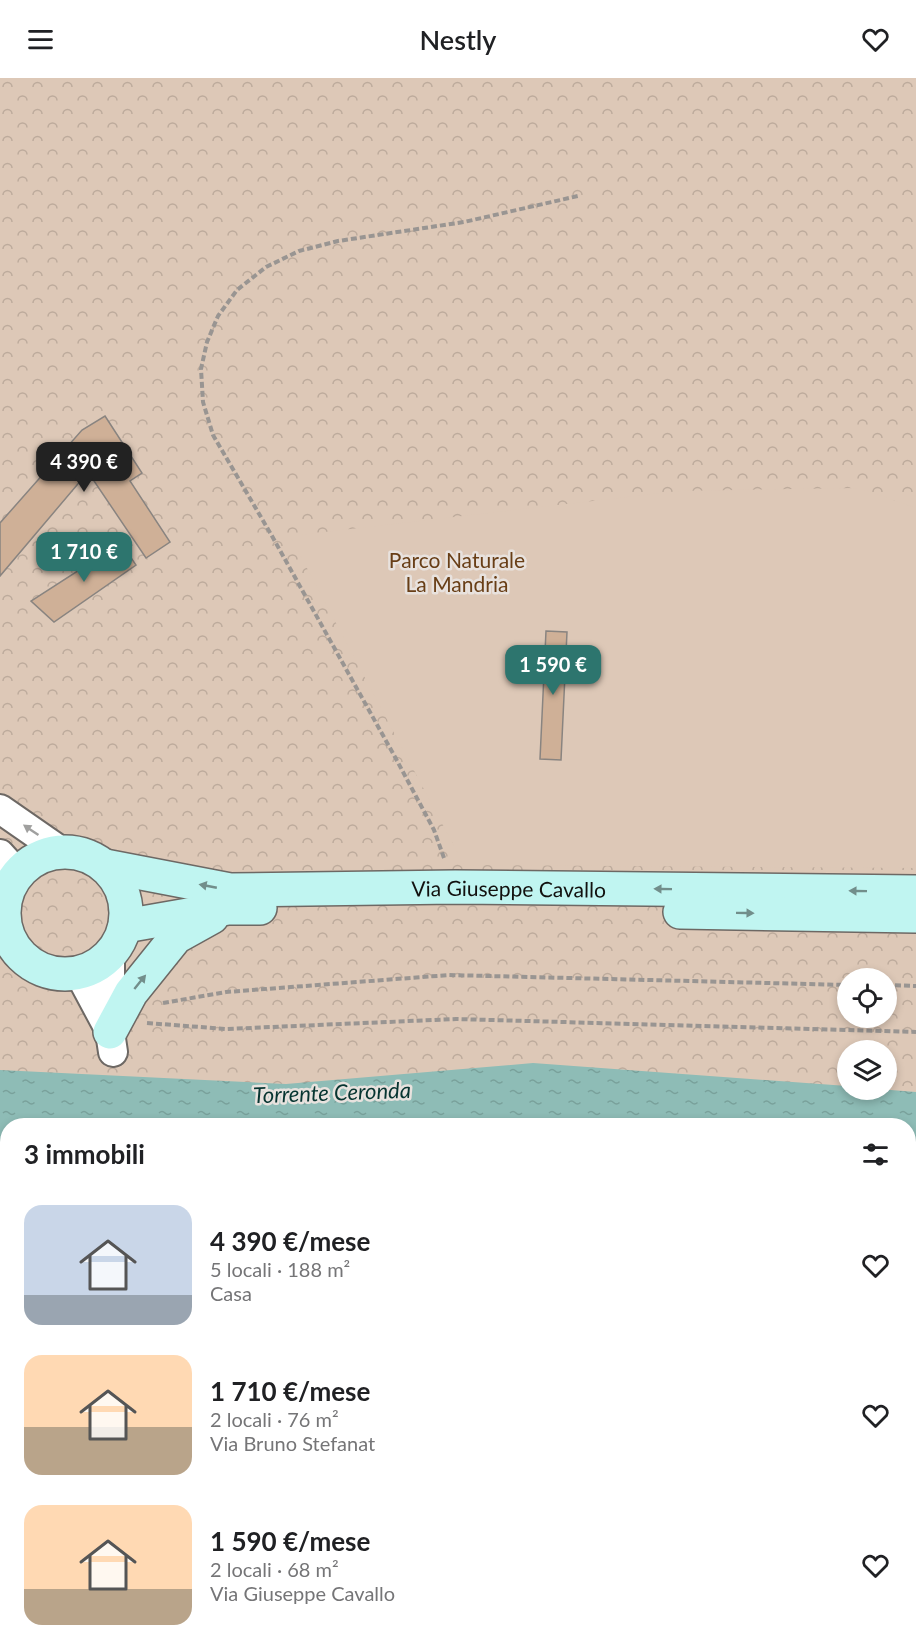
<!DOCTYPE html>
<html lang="it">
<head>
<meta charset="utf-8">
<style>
  :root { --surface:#fff; --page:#f6f6f6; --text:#202124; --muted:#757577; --accent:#2d756e }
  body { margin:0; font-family:Lato,sans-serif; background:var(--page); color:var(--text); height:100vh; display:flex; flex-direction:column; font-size:22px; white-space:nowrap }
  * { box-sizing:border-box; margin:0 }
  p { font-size:20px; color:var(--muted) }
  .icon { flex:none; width:33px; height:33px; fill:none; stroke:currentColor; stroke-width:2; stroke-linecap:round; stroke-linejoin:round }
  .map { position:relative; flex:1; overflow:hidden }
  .details { position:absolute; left:0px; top:1040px; width:916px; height:536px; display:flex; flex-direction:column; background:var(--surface); border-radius:24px 24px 0 0; box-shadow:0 3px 9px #0003 }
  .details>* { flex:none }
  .controls { position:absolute; left:837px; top:890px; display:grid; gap:12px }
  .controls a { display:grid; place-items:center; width:60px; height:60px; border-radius:50%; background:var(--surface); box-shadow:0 3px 9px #0003; font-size:30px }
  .price { position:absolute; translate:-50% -51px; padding:0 14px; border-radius:12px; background:var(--accent); color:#fff; font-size:20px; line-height:39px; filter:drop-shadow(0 2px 3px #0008) }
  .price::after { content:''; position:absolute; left:50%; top:36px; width:18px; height:14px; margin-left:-9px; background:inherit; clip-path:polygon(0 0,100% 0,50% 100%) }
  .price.current { background:#222; color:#fff }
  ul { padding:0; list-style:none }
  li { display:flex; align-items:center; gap:18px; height:150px; padding:0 24px }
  li span { display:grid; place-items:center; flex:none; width:168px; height:120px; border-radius:18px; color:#555 }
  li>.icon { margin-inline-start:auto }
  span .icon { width:72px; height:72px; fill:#fffc; stroke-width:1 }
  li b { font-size:26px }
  h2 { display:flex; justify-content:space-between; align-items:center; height:72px; padding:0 24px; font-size:26px }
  header { display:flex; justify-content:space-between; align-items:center; height:78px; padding:0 24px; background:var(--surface); font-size:27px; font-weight:600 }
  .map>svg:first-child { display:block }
  .park { fill:url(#park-crowns); fill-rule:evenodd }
  .pitch { fill:#ddc8b7 }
  .water { fill:url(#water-ripples) }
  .building { fill:#cfb097; stroke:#898480; stroke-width:1.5 }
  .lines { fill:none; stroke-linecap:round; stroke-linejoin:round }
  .lane-casing { stroke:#6d6864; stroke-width:18 }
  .street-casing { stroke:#6d6864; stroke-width:32 }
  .secondary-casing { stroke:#6d6864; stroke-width:36 }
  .path { stroke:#999592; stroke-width:4; stroke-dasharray:6 3; stroke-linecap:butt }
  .lane { stroke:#fff; stroke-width:15 }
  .street { stroke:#fff; stroke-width:28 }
  .secondary { stroke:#c0f5f1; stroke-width:33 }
  .oneway { fill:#a0a09f }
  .oneway2 { fill:#728e8b }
  .labels { text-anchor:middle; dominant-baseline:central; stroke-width:5; stroke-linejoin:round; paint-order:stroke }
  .park-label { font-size:21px; fill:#683e16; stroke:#e8e2de }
  .street-label { font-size:21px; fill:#12110f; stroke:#e8e2de }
  .water-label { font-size:22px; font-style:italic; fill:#073531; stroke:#e8e2de }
</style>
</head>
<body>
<header><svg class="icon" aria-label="menu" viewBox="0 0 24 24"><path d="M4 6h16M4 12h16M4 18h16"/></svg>Nestly<svg class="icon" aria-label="heart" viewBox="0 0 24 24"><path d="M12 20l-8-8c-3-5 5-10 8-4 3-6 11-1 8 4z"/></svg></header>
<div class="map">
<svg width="916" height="1574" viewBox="0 0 916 1574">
  <defs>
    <pattern id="park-crowns" width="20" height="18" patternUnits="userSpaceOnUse" patternTransform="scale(1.5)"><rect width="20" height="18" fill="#ddc8b7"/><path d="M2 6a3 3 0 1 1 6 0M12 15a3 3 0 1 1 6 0" fill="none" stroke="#bdab9c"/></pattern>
    <pattern id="water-ripples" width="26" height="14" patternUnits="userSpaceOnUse" patternTransform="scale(1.5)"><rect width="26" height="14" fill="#8ebcb6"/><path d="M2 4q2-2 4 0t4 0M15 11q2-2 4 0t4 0" fill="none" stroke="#79a19b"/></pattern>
  </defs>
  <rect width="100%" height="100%" fill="#e8e2de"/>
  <path class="park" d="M0,0H916V1413L909,1419V1047H8V1568H853L859,1574H0ZM848,900H886V939H848ZM848,972H886V1011H848Z"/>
  <path class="pitch" d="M859,410L916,430V790L464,787L290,458L679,413Z"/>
  <path class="water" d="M533,985L847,1008L848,1011H878L916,1014V1150L909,1149V1047H8L7,1097L0,1096V992L286,1006Z"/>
  <g class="building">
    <path d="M105,338L142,395L130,403L170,464L146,480L88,394L0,498V445L82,352Z"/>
    <path d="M121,465L136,487L54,544L31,523Z"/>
    <path d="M546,553L567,554L561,682L540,681Z"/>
    <path d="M916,1462V1558L909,1552V1470Z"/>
    <path d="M0,1508L8,1514V1563L0,1573Z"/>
  </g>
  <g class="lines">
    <defs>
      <g id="lane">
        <path d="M0,1488L8,1494"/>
        <path d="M21,1574L25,1568"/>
      </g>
      <g id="street">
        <path d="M0,731L62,774"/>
        <path d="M0,776L18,796"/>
        <path d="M110,877V954L113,974"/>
        <path d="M79,895L109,951"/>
        <path d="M0,1362L8,1359"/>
        <path d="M334,1568L338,1574"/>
      </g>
      <g id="secondary">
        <circle cx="65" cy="835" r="61"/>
        <path id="s1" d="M105,788L230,812L455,809L916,814"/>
        <path d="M680,834L916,838"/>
        <path d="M125,848L228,830H260"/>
        <path d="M110,954L131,915L176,859L212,839"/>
      </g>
    </defs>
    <use href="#lane" class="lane-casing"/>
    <use href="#street" class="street-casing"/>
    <use href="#secondary" class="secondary-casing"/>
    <g class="path">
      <path d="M444,780L434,752L395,679L272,458L213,357L203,324L201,291L207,264L218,238L237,212L266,189L299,173L338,163L464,144L578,118"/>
      <path d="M886,907L916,908"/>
      <path d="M163,925L226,914L449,897L848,907"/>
      <path d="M147,945L226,951L456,941L916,954"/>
      <path d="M909,1244L916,1246"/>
      <path d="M909,1309H916"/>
      <path d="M0,1321L8,1319"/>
      <path d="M395,1574L405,1568"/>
    </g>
    <use href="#lane" class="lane"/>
    <use href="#street" class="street"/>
    <use href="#secondary" class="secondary"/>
  </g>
  <defs><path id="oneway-solid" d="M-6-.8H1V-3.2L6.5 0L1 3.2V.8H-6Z" transform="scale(1.5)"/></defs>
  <use class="oneway" href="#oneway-solid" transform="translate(31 752) rotate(-146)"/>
  <g class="oneway2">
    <use href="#oneway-solid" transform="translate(208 808) rotate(-169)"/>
    <use href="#oneway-solid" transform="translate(663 811) rotate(-179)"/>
    <use href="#oneway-solid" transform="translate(858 813) rotate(-179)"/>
    <use href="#oneway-solid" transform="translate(745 835) rotate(1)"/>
    <use href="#oneway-solid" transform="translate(140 904) rotate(-51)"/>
  </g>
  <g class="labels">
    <g class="park-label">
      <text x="457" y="481">Parco Naturale<tspan x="457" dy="24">La Mandria</tspan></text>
    </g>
    <g class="street-label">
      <text stroke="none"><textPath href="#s1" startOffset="406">Via Giuseppe Cavallo</textPath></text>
    </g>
    <g class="water-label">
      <text transform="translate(332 1014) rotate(-2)">Torrente Ceronda</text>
    </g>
  </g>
</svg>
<div class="controls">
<a><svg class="icon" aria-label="locate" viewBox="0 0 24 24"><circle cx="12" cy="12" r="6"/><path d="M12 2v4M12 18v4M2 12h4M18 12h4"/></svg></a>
<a><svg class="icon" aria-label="layers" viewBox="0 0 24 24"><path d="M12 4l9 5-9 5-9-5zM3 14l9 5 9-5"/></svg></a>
</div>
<b class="price current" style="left:84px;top:415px">4 390 €</b>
<b class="price" style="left:84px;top:505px">1 710 €</b>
<b class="price" style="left:553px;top:618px">1 590 €</b>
<section class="details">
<h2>3 immobili<svg class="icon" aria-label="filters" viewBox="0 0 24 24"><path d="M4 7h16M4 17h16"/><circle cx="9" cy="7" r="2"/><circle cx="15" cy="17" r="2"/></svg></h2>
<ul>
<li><span style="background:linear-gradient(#c9d6e8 75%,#9aa5b1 0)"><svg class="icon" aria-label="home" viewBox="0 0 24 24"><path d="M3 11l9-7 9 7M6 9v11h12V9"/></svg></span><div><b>4 390 €/mese</b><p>5 locali · 188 m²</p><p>Casa</p></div><svg class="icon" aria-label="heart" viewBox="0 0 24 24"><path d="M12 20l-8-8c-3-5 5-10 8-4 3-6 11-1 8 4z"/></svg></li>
<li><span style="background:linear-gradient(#ffd9b3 60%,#b9a48a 0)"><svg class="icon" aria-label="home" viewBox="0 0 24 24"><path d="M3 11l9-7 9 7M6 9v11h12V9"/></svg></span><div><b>1 710 €/mese</b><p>2 locali · 76 m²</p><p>Via Bruno Stefanat</p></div><svg class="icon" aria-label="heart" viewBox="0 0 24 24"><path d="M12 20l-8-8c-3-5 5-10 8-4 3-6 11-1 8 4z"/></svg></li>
<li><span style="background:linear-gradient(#ffd9b3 70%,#b9a48a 0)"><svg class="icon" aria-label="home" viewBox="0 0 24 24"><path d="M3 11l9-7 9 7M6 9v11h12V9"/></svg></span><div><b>1 590 €/mese</b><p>2 locali · 68 m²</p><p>Via Giuseppe Cavallo</p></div><svg class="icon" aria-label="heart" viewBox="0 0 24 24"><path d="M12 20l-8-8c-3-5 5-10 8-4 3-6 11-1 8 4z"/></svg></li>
</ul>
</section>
</div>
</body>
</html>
